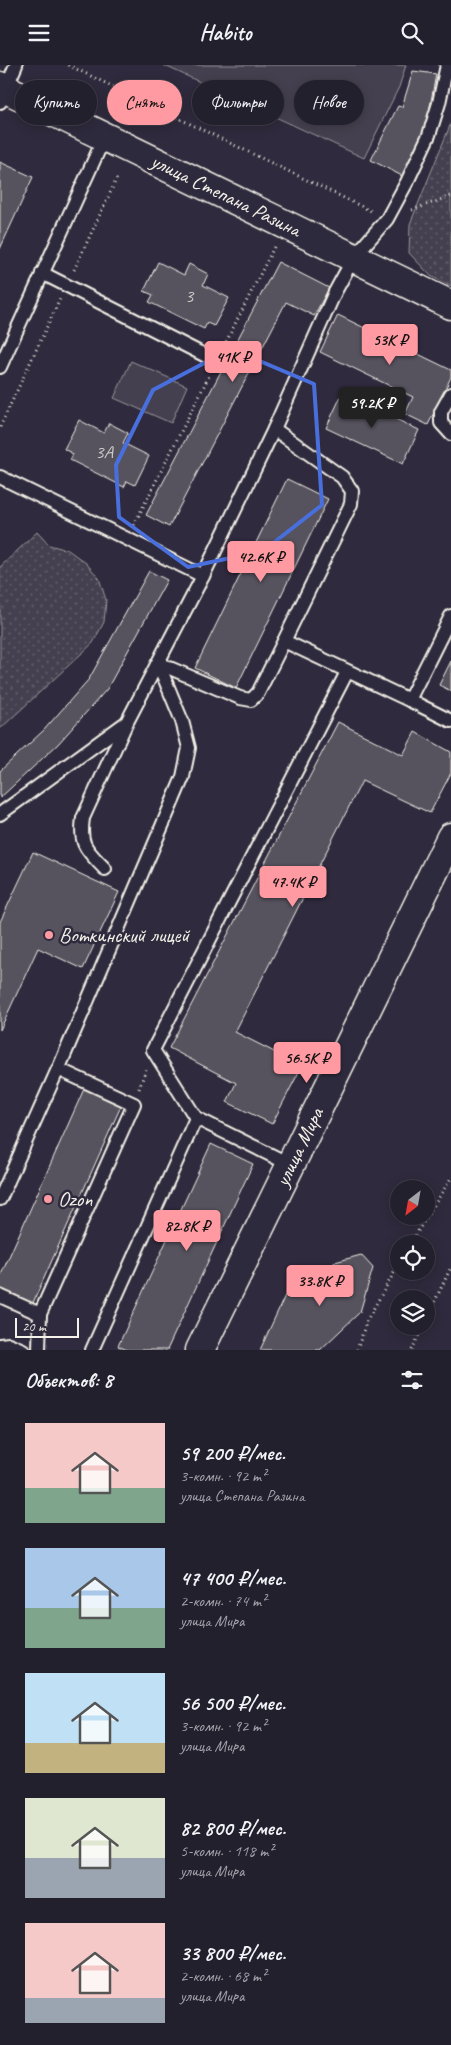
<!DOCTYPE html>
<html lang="ru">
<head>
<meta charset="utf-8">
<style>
  :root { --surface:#23202e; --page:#2f2d3a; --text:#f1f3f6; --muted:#a3a3aa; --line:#403e4a; --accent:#ff9aa2 }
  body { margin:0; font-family:Caveat,sans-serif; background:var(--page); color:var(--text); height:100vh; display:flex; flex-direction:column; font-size:19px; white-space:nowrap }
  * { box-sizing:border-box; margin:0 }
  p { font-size:16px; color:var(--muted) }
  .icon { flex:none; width:28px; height:28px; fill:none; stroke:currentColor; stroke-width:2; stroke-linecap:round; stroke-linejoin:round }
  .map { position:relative; height:1285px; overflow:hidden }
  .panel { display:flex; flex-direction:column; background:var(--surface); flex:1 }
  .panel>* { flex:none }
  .banner { position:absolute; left:15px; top:15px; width:421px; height:45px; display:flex; gap:10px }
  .needle { width:32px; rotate:211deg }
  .controls { position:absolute; left:390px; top:1115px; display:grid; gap:10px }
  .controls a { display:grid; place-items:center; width:45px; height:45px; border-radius:50%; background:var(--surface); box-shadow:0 2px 12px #0003,0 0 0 1px var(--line); font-size:25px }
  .scale { position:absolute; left:15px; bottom:12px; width:64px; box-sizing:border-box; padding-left:5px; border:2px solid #f4f1e8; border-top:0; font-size:14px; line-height:18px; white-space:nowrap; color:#f4f1e8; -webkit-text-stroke:4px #2f2a3d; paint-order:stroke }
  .price { position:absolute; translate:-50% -42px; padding:0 11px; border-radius:5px; background:var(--accent); color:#111; font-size:16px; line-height:32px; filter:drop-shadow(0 1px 2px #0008) }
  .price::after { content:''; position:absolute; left:50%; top:30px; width:15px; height:11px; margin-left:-8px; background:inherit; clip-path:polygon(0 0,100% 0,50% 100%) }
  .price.active { background:#222; color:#fff }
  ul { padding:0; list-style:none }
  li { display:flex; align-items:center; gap:15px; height:125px; padding:0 25px }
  li span { display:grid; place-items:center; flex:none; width:140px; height:100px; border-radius:0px; color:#555 }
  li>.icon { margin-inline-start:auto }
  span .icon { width:60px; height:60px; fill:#fffc; stroke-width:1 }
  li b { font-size:21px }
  h2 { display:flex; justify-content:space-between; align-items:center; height:60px; padding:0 25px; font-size:21px }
  .pill { padding:0 18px; border-radius:22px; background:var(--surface); box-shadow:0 2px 12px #0003,0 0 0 1px var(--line); font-size:18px; line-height:45px }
  .pill.active { background:var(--accent); color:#111 }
  header { display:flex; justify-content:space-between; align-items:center; height:65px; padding:0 25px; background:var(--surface); font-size:22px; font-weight:700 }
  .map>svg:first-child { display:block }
  .green { fill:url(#green-dots); stroke:#9c989c }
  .pitch { fill:#454050; stroke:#9c989c }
  .building { fill:#56525f; stroke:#f4f1e8 }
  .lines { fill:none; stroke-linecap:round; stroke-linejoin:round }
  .service-casing { stroke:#f4f1e8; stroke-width:16 }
  .secondary-casing { stroke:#f4f1e8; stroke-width:31 }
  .path { stroke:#f4f1e8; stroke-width:3; stroke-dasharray:1 4; stroke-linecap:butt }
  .service { stroke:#2f2a3d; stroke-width:12 }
  .secondary { stroke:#2f2a3d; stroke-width:28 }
  .marked { fill:none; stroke:#486fdb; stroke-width:4; stroke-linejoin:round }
  .poi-dot { fill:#ff9aa2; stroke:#2f2a3d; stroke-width:2 }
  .labels { text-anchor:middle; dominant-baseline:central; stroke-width:5; stroke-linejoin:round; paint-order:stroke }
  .number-label { font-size:19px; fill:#ccc9c6 }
  .street-label { font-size:21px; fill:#f4f1e8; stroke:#2f2a3d }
  .poi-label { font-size:21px; fill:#f4f1e8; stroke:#2f2a3d; text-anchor:start }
</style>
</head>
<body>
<header><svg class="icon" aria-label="menu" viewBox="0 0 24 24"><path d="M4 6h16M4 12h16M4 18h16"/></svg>Habito<svg class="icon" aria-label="search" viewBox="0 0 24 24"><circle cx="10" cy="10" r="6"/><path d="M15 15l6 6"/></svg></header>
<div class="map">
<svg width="451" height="1285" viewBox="0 0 451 1285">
  <defs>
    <pattern id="green-dots" width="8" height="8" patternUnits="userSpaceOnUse" patternTransform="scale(1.25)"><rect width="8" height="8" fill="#454050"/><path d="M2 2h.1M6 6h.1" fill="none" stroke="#605c69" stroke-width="1.8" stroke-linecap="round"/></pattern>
  </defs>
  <rect width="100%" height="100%" fill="#2f2a3d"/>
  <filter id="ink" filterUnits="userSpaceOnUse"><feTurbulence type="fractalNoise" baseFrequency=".02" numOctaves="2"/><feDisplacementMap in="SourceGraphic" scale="10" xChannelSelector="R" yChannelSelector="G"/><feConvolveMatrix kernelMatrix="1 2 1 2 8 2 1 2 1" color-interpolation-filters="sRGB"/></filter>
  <g filter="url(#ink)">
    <g class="green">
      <path d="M451,58V221L431,211L409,188L410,159Z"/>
      <path d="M37,467L49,480L68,485L86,498L99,513L106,535L104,557L93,578L0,664V502Z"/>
    </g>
    <g class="pitch">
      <path d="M163,0H406L399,22L364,93Z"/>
      <path d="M131,296L187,321L171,358L114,333Z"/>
    </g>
    <g class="building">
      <path d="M413,6L436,9L425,69L404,112L371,95L398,41L402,42Z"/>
      <path d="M0,97L33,112L0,184Z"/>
      <path d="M158,197L184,210L189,199L208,209L203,220L229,233L214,261L207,258L204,264L149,237L153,230L144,226Z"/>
      <path d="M278,197L329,223L314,251L286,237L169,462L146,450Z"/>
      <path d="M338,250L451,305V312L428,360L405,349L413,332L320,287Z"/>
      <path d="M342,329L419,365L403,399L326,363Z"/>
      <path d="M79,355L104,368L109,358L128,368L123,378L149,391L135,420L127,416L124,422L70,395L73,389L64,384Z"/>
      <path d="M287,414L328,434L236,623L195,603Z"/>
      <path d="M149,506L167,515L107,624L58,679L0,733V706L44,665L89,614Z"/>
      <path d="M451,596V626L439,620Z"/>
      <path d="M338,657L403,690L415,667L451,687V708L430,748L362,716L235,967L302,1001L272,1059L227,1037L236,1018L169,983Z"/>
      <path d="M33,787L119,827L83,904L38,883L0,965V857Z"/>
      <path d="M84,1024L121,1041L32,1240L0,1226V1212Z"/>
      <path d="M211,1079L253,1099L167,1285H127L118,1281Z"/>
      <path d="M361,1190L373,1203L360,1247L320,1285H260L294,1211L311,1220L335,1197Z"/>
    </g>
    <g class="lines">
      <defs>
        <g id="service">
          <path d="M0,37L16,0"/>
          <path d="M42,208L216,296"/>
          <path d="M0,302L105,71"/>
          <path d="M451,329L441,347V358L451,369"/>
          <path d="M274,364L342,412L352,426L351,439L284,576L409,635"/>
          <path d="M0,412L203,511"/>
          <path d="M451,551L409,635L451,656"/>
          <path d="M158,598L240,633L251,635L258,628L284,576"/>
          <path d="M0,749L127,657L203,511L274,364L335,227L354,192L387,154L407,117L429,70L439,38L447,0"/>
          <path d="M105,804C87,785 79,781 83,753L126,659"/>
          <path d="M58,1005L183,712L189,683L182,656L158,598"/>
          <path d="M291,1100L196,1053L153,985L347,607"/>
          <path d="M0,1134L58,1004L134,1039L40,1249L39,1285"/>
          <path d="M0,1231L40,1249"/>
          <path d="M0,1280L9,1279L23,1285"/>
          <path d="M92,1285L196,1053"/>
        </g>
        <g id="secondary">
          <path d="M0,21L451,240"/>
          <path d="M200,1285L451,772"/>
        </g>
      </defs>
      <use href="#service" class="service-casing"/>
      <use href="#secondary" class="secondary-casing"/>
      <g class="path">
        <path d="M68,0L371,146"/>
        <path d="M412,145L451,131"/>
        <path d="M74,205L118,111"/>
        <path d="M224,281L275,180"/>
        <path d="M0,362L60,234"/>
        <path d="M134,460L210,309"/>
        <path d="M139,1024L146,1004"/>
        <path d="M410,1179L451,1113"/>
        <path d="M426,1255L451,1202"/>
        <path d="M357,1285L367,1255L399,1199"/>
        <path d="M412,1285L423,1261"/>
      </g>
      <use href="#service" class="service"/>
      <use href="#secondary" class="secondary"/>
    </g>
  </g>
  <path class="marked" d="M231,284L314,319L322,440L263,486L188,502L119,452L116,400L153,325Z"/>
  <g class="poi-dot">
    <circle cx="49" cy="870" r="5"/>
    <circle cx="48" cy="1134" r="5"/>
  </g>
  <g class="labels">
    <g class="number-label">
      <text x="189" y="231">3</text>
      <text x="104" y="387">3А</text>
    </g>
    <g class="street-label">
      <text transform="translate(226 130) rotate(26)">улица Степана Разина</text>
      <text transform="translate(299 1082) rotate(-64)">улица Мира</text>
    </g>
    <g class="poi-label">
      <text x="59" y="870">Воткинский лицей</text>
      <text x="58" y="1134">Ozon</text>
    </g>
  </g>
</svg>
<div class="controls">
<a><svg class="needle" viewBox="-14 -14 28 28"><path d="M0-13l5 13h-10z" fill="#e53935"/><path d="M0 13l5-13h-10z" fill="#a3a3aa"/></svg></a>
<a><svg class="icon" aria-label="locate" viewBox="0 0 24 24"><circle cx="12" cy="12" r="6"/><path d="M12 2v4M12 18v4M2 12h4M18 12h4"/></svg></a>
<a><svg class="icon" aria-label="layers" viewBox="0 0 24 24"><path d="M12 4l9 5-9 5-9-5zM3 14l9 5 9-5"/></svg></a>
</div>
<div class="scale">20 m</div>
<b class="price" style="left:390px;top:301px">53K ₽</b>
<b class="price" style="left:233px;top:318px">41K ₽</b>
<b class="price active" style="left:372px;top:364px">59.2K ₽</b>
<b class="price" style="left:261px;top:518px">42.6K ₽</b>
<b class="price" style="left:293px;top:843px">47.4K ₽</b>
<b class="price" style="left:307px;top:1019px">56.5K ₽</b>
<b class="price" style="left:187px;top:1187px">82.8K ₽</b>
<b class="price" style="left:320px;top:1242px">33.8K ₽</b>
<div class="banner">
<a class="pill">Купить</a>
<a class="pill active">Снять</a>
<a class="pill">Фильтры</a>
<a class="pill">Новое</a>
</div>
</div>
<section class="panel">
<h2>Объектов: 8<svg class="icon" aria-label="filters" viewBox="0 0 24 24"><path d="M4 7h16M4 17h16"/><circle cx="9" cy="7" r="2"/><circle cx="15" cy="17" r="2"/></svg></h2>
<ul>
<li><span style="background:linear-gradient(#f6c9c9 65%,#7fa58c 0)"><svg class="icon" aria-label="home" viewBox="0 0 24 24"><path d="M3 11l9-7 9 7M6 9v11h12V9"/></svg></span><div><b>59 200 ₽/мес.</b><p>3-комн. · 92 m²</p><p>улица Степана Разина</p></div></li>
<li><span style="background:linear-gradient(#a9c7e8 60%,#7fa58c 0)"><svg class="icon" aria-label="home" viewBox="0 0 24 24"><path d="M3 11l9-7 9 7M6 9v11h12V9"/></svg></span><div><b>47 400 ₽/мес.</b><p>2-комн. · 74 m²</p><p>улица Мира</p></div></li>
<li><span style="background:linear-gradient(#bfe0f5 70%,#c2b280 0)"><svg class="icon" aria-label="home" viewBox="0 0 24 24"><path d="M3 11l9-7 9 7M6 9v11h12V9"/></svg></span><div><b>56 500 ₽/мес.</b><p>3-комн. · 92 m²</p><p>улица Мира</p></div></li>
<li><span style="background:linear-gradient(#dfe7d0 60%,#9aa5b1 0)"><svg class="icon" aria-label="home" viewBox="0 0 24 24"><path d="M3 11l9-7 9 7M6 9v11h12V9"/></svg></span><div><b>82 800 ₽/мес.</b><p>5-комн. · 118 m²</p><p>улица Мира</p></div></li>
<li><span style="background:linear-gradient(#f6c9c9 75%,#9aa5b1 0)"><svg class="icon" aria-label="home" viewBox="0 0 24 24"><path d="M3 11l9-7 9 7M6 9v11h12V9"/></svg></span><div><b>33 800 ₽/мес.</b><p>2-комн. · 68 m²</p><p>улица Мира</p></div></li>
</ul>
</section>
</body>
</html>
